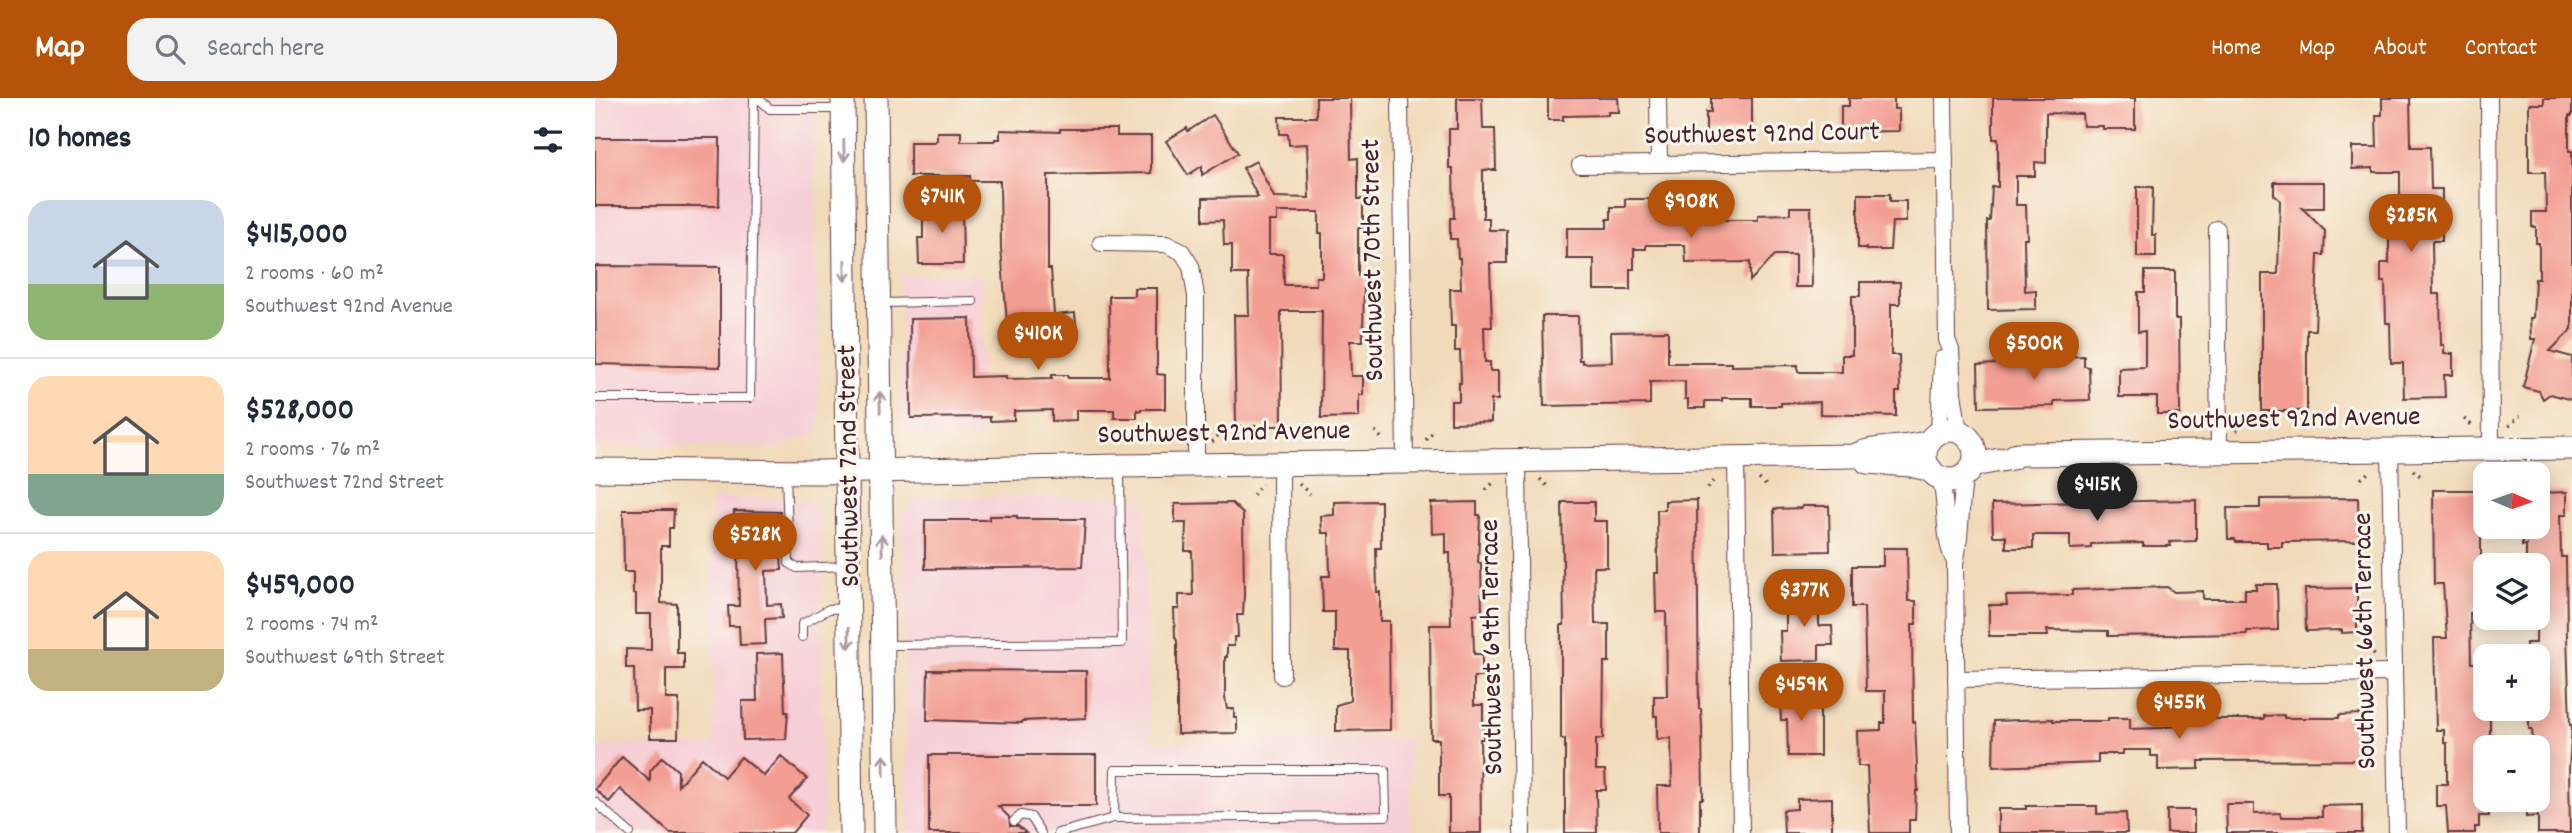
<!DOCTYPE html>
<html lang="en">
<head>
<meta charset="utf-8">
<style>
  :root { --surface:#fff; --page:#f2f2f3; --text:#1f2937; --muted:#747a83; --line:#e0e1e3; --accent:#b45309 }
  body { margin:0; font-family:Dekko,sans-serif; background:var(--page); color:var(--text); height:100vh; display:flex; flex-direction:column; font-size:26px; white-space:nowrap }
  * { box-sizing:border-box; margin:0 }
  p { font-size:23px; color:var(--muted) }
  .icon { flex:none; width:38px; height:38px; fill:none; stroke:currentColor; stroke-width:2; stroke-linecap:round; stroke-linejoin:round }
  .map { position:relative; flex:1; overflow:hidden }
  .panel { display:flex; flex-direction:column; background:var(--surface); width:595px }
  .panel>* { flex:none }
  .needle { width:46px; rotate:92deg }
  .tools { position:absolute; left:1878px; top:364px; display:grid; gap:14px }
  .tools a { display:grid; place-items:center; width:77px; height:77px; border-radius:14px; background:var(--surface); box-shadow:0 4px 18px #0003; font-size:35px }
  .price { position:absolute; translate:-50% -60px; padding:0 16px; border-radius:24px; background:var(--accent); color:#fff; font-size:23px; line-height:46px; filter:drop-shadow(0 2px 4px #0008) }
  .price::after { content:''; position:absolute; left:50%; top:42px; width:21px; height:16px; margin-left:-10px; background:inherit; clip-path:polygon(0 0,100% 0,50% 100%) }
  .price.current { background:#222; color:#fff }
  ul { padding:0; list-style:none }
  li { display:flex; align-items:center; gap:21px; height:175px; padding:0 28px }
  li+li { border-top:2px solid var(--line) }
  li span { display:grid; place-items:center; flex:none; width:196px; height:140px; border-radius:21px; color:#555 }
  li>.icon { margin-inline-start:auto }
  span .icon { width:84px; height:84px; fill:#fffc; stroke-width:1 }
  li b { font-size:30px }
  h2 { display:flex; justify-content:space-between; align-items:center; height:84px; padding:0 28px; font-size:30px }
  header { display:flex; align-items:center; gap:42px; box-sizing:border-box; height:98px; padding:0 35px; background:var(--accent); color:#fff }
  header strong { font-size:33px }
  nav { display:flex; gap:38px; margin-inline-start:auto; font-size:24px }
  .search { width:490px; height:63px; background:var(--page); display:flex; align-items:center; gap:18px; box-sizing:border-box; padding:0 24px; border-radius:21px; color:var(--muted); font-size:26px }
  main { display:flex; flex:1; min-height:0 }
  .map>svg:first-child { display:block }
  .built { fill:#f6cfd7 }
  .building { fill:#f39e93; fill-rule:evenodd }
  .lines { fill:none; stroke-linecap:round; stroke-linejoin:round }
  .lane-casing { stroke:#633b40; stroke-width:10 }
  .street-casing { stroke:#633b40; stroke-width:18 }
  .secondary-casing { stroke:#633b40; stroke-width:25 }
  .path { stroke:#633b40; stroke-width:3.5; stroke-dasharray:2 5; stroke-linecap:butt }
  .lane { stroke:#fff; stroke-width:8 }
  .street { stroke:#fff; stroke-width:16 }
  .secondary { stroke:#fff; stroke-width:23 }
  .oneway { stroke:#ae9aa0 }
  .labels { text-anchor:middle; dominant-baseline:central; stroke-width:6; stroke-linejoin:round; paint-order:stroke }
  .street-label { font-size:28px; fill:#4a1f2b; stroke:#fbf7ec }
</style>
</head>
<body>
<header>
<strong>Map</strong>
<div class="search"><svg class="icon" aria-label="search" viewBox="0 0 24 24"><circle cx="10" cy="10" r="6"/><path d="M15 15l6 6"/></svg>Search here</div>
<nav><a>Home</a><a>Map</a><a>About</a><a>Contact</a></nav>
</header>
<main>
<section class="panel">
<h2>10 homes<svg class="icon" aria-label="filters" viewBox="0 0 24 24"><path d="M4 7h16M4 17h16"/><circle cx="9" cy="7" r="2"/><circle cx="15" cy="17" r="2"/></svg></h2>
<ul>
<li><span style="background:linear-gradient(#c9d6e8 60%,#8fb573 0)"><svg class="icon" aria-label="home" viewBox="0 0 24 24"><path d="M3 11l9-7 9 7M6 9v11h12V9"/></svg></span><div><b>$415,000</b><p>2 rooms · 60 m²</p><p>Southwest 92nd Avenue</p></div></li>
<li><span style="background:linear-gradient(#ffd9b3 70%,#7fa58c 0)"><svg class="icon" aria-label="home" viewBox="0 0 24 24"><path d="M3 11l9-7 9 7M6 9v11h12V9"/></svg></span><div><b>$528,000</b><p>2 rooms · 76 m²</p><p>Southwest 72nd Street</p></div></li>
<li><span style="background:linear-gradient(#ffd9b3 70%,#c2b280 0)"><svg class="icon" aria-label="home" viewBox="0 0 24 24"><path d="M3 11l9-7 9 7M6 9v11h12V9"/></svg></span><div><b>$459,000</b><p>2 rooms · 74 m²</p><p>Southwest 69th Street</p></div></li>
</ul>
</section>
<div class="map">
<svg width="1977" height="735" viewBox="0 0 1977 735">
  <rect width="100%" height="100%" fill="#fbf7ec"/>
  <filter id="ink" filterUnits="userSpaceOnUse"><feTurbulence type="fractalNoise" baseFrequency=".0143" numOctaves="2"/><feDisplacementMap in="SourceGraphic" scale="14" xChannelSelector="R" yChannelSelector="G"/><feConvolveMatrix kernelMatrix="1 2 1 2 8 2 1 2 1" color-interpolation-filters="sRGB"/></filter>
  <filter id="wash" filterUnits="userSpaceOnUse"><feTurbulence type="fractalNoise" baseFrequency=".00686" numOctaves="4" result="noise"/><feDisplacementMap in="SourceGraphic" scale="28" xChannelSelector="R" yChannelSelector="G"/><feGaussianBlur stdDeviation="1.57" result="paint"/><feColorMatrix in="noise" values="0 0 0 0 0 0 0 0 0 0 0 0 0 0 0 0 0 1.4 0 .05"/><feComposite in="paint" operator="in"/></filter>
  <g filter="url(#wash)">
    <rect width="100%" height="100%" fill="#f1daba"/>
    <g class="built">
      <path d="M0,0H219L224,323L220,336L179,350L0,347Z"/>
      <path d="M305,177H387V340H324L318,339L307,331Z"/>
      <path d="M338,398L549,400L555,644L815,641L816,735H313L307,416L317,403Z"/>
      <path d="M117,400L208,401L219,405L225,413L228,735H0V647H118Z"/>
    </g>
    <g id="blocks">
      <g class="building">
        <path d="M721,0H755L756,61L763,60V101H768V130H763V178H769L768,243H755L756,278H768V297H764V319L726,320L727,213H686L687,328H641L639,217H654L653,176H637V147H629L628,122L608,123V100L663,99L648,70L661,63L679,99L714,100L712,46L694,47L693,36H685L684,19H721ZM682,114H724V135H727V179H721V187H689L688,156H674V123H682Z"/>
        <path d="M862,0H887L888,31H900L901,72H888V120H894V132H912V165H895L897,229H889L890,264H895V273H903V302H896V324L856,325V303H864V285H866L865,253H860V228H856L855,191H866L865,160H863L862,141H855V120H859L858,70H854V31H862Z"/>
        <path d="M953,0H1023L1024,14H1013V17L968,18V22H953Z"/>
        <path d="M1116,0H1157V35H1111V14H1116Z"/>
        <path d="M1254,0H1299V11H1304V33L1246,34V8H1254Z"/>
        <path d="M1398,0H1540V31H1508V28H1488L1487,16L1451,15V65L1440,64V78H1421V107H1431L1432,140H1429L1430,193L1441,192V211L1393,212L1392,123H1395L1397,89H1403V41H1398Z"/>
        <path d="M1787,0H1815L1816,49H1835L1836,91H1847V143H1837L1838,196H1845L1846,247H1849V256H1858V277H1849L1850,299L1809,300L1808,265H1796L1795,225H1791L1790,184H1786V165H1794V126H1805V74H1778V70L1757,71V49H1782L1781,17H1787Z"/>
        <path d="M1949,0H1977V18H1974V53H1977V231L1955,253L1977,259V302L1955,296L1948,301L1944,293L1928,289L1940,241H1936L1935,220H1938L1940,181H1944V145H1941V129H1937V114H1951L1950,74H1934V6H1949Z"/>
        <path d="M618,17L643,55L607,77V68L593,77L571,43L592,30L593,33Z"/>
        <path d="M465,31H522V38H556V75L453,77V171H456L459,217L480,215L482,238L417,244L416,225H412L406,150L405,83H375V78H315V44H339L342,42V34H366V43H400V41H405V32L465,34Z"/>
        <path d="M0,40H125L124,108H0Z"/>
        <path d="M1679,84H1729V110H1707L1730,133L1729,157H1723L1720,232H1712V313H1667V176H1683L1685,102L1679,97Z"/>
        <path d="M1542,89H1558L1557,137H1561V159H1542Z"/>
        <path d="M1263,96H1295V103H1311V124H1297L1295,152H1271V150H1263Z"/>
        <path d="M1030,101H1067V111H1106L1107,122H1163V117L1195,116V109H1216L1217,189H1200V157H1180L1155,183V164L1091,165L1090,147H1051V151H1039V171H1035V192H999V161H972V130H1012V121H1016V109H1030Z"/>
        <path d="M367,106L368,166H324L323,140H328V107Z"/>
        <path d="M0,168L125,169V269L1,266Z"/>
        <path d="M1550,173H1580V221H1584L1585,316H1562V299H1524V270L1550,269V233L1543,234V194H1550Z"/>
        <path d="M1265,184H1305V206H1296V257H1304L1305,294H1301V318L1225,316V304L1186,305V308H1157V300H1127V303H1110V310H1093V301H1090V283L1055,284V306L949,308L947,218H983L984,262H987V265L1017,264L1016,234L1073,233V265H1136V268L1203,267V274H1247V257H1257V198H1265Z"/>
        <path d="M539,190H562V276L570,277V311H546V313L542,312V320H519V312H481V322L457,323V312L419,313V322L395,323V319L316,320L315,221L375,220L376,279L411,278V281L457,280V277H473V280H515L514,198H539Z"/>
        <path d="M1442,255H1458V259L1489,258V268L1494,269L1495,302L1459,303V308L1384,309L1383,267L1442,264Z"/>
        <path d="M1838,392H1886V465L1887,476L1890,477V509H1879V515H1875L1876,565H1885L1886,615H1895V649H1890V702H1893L1894,718H1884V729H1880V735H1853L1851,708H1841V686H1852V645H1849V632H1841L1839,540H1852L1848,486H1839Z"/>
        <path d="M1972,394V417H1965L1966,459H1971L1972,538L1975,627H1977L1974,671L1975,735H1943V718L1931,719V702H1942V649H1938L1937,631H1934V616H1942V558H1932L1931,545H1941L1942,467H1931V447L1927,448V429H1942V395Z"/>
        <path d="M1763,400L1764,443L1687,444V449H1672V444H1641L1640,441H1633L1632,410H1665V401Z"/>
        <path d="M1102,402L1104,611H1106L1107,629L1108,701H1105V735H1063L1062,688H1077L1076,640L1062,641V618H1059V598H1072L1071,514H1061L1060,475H1063L1062,412H1070V403Z"/>
        <path d="M1601,402V443L1575,444L1576,448H1548V445L1496,446V450L1475,451V437H1438V450H1411V438H1398L1397,406Z"/>
        <path d="M786,403V450H781L782,494H785V523H794L795,632L741,633V607L755,603V553H740V514H728L727,478H735L734,435H727L726,418L739,417V404Z"/>
        <path d="M882,404V417H885L883,465H886L887,516L878,517L879,556H887V579H879V607H888V641H885L886,735H854V698H844V641H836L835,527H856L855,455H851V435L837,436L836,405Z"/>
        <path d="M967,404H999V423H1012V469H999L1000,526H1014V564H1009L1008,641H1001V672H1010L1011,692H1001L1002,735H970V641H966V527H969Z"/>
        <path d="M637,405L648,416L649,497L648,517H642L643,539H639V548H632V559H630V600L632,611H639V620H642V635L582,636V543L580,539L579,511H584V497H598L597,453H590L591,425H580V406Z"/>
        <path d="M1207,408H1234L1235,453L1180,454L1179,411L1207,410Z"/>
        <path d="M28,412H79L78,430H74V448H66V505L82,506V555H89V571H71V601H84L83,640H55V612H40L39,570H31V551L56,552V516H41V496H38V474H29Z"/>
        <path d="M139,413L185,414L184,459H186L187,472L171,473L172,507L186,506L187,520L170,521L171,546L145,547L144,528H134L133,508H144L143,451H138Z"/>
        <path d="M394,418H422V421H490L487,469L330,471V422H394Z"/>
        <path d="M1288,450H1312L1313,503H1321V526H1317L1318,624H1320L1323,693H1321L1320,722H1314V735H1275L1272,668H1263L1262,633L1286,632V625H1290V593H1271L1269,509H1257V468H1288Z"/>
        <path d="M1661,486H1682L1683,532L1652,533V536L1513,538V533L1452,532L1453,538H1394V507H1412L1411,498L1477,497V492L1572,489L1579,494L1608,493V501H1650V491H1661Z"/>
        <path d="M1762,490V534L1747,535V532L1711,533L1710,491Z"/>
        <path d="M1191,496H1224V528H1237L1238,547H1224V562L1186,563L1185,533H1191Z"/>
        <path d="M188,555L190,614H193L191,641L148,642L147,603H162L161,556Z"/>
        <path d="M333,572L491,573V620L427,623V625L332,622Z"/>
        <path d="M1185,594H1220V612H1225V658H1193L1192,622H1186Z"/>
        <path d="M1767,616L1768,662L1604,663V671L1563,672V658H1556V652H1528V656H1503V665L1398,669L1399,623L1458,621V623H1513V620H1535V631L1568,630V629L1585,628V618H1606V621H1669V618L1689,617V620H1744V617Z"/>
        <path d="M334,657H501V708H403L414,719L415,728H423L431,735H334Z"/>
        <path d="M186,658L212,681L194,701L212,717L197,735H75L25,691L14,704L0,691L27,659L55,683V673L67,659L83,673V688L107,660L129,679L146,659L169,678Z"/>
        <path d="M1237,700V735H1189L1188,712L1202,711V701Z"/>
        <path d="M1631,706H1659V716L1685,715L1686,719H1727V708L1767,707V735H1632Z"/>
        <path d="M1431,708H1502V716L1531,715L1532,735H1403V711H1431Z"/>
        <rect x="1572" y="712" width="27" height="23"/>
      </g>
    </g>
  </g>
  <g filter="url(#ink)">
    <use href="#blocks" fill-opacity="0" stroke="#633b40" stroke-width="2"/>
    <g class="lines">
      <defs>
        <g id="lane">
          <path d="M163,0L175,11H247"/>
          <path d="M287,205L378,203"/>
          <path d="M0,300H155L159,0"/>
          <path d="M191,376L194,465L202,470L252,468"/>
          <path d="M207,539V526L234,511L251,510"/>
          <path d="M291,547L527,545L525,371"/>
          <path d="M0,704L35,735"/>
          <path d="M419,723L426,717L436,719L446,735"/>
          <path d="M463,735L519,720L791,718L790,672H520L519,720"/>
        </g>
        <g id="street">
          <path d="M805,0L810,364"/>
          <path d="M1063,0L1064,66"/>
          <path d="M1349,0L1352,242L1356,252L1358,295L1364,334"/>
          <path d="M1894,0L1896,351"/>
          <path d="M985,67L1350,62"/>
          <path d="M1622,131L1624,354"/>
          <path d="M506,145L571,146L587,154L596,168L601,198V367"/>
          <path d="M1344,335L1347,261"/>
          <path d="M1795,351L1802,735"/>
          <path d="M1141,359L1146,735"/>
          <path d="M923,362L927,735"/>
          <path d="M686,366L687,578"/>
          <path d="M1345,380C1353,405 1347,435 1358,460"/>
          <path d="M1361,581L1799,575"/>
          <path d="M1363,735L1360,465C1367,437 1364,407 1370,377"/>
        </g>
        <g id="secondary">
          <path d="M248,0L256,735"/>
          <path d="M281,0L290,735"/>
          <circle cx="1355" cy="357" r="25"/>
          <path d="M1272,364L1316,367L1336,372"/>
          <path d="M1378,367L1417,360L1422,356L1977,350"/>
          <path d="M0,372L224,374L525,368L1259,358C1283,347 1309,352 1334,344"/>
        </g>
      </defs>
      <use href="#lane" class="lane-casing"/>
      <use href="#street" class="street-casing"/>
      <use href="#secondary" class="secondary-casing"/>
      <g class="path">
        <path d="M1869,321L1878,328"/>
        <path d="M1599,323L1608,332"/>
        <path d="M1914,328L1925,318"/>
        <path d="M780,333L789,343"/>
        <path d="M1641,333L1650,321"/>
        <path d="M575,337L584,345"/>
        <path d="M831,342L838,333"/>
        <path d="M617,344L627,333"/>
        <path d="M1818,372L1828,380"/>
        <path d="M945,381L955,391"/>
        <path d="M1164,381L1174,390"/>
        <path d="M1766,381L1775,373"/>
        <path d="M704,386L715,396"/>
        <path d="M1113,390L1120,381"/>
        <path d="M891,392L901,382"/>
        <path d="M658,397L667,386"/>
        <path d="M1774,550L1780,558"/>
        <path d="M1773,600L1779,592"/>
      </g>
      <use href="#lane" class="lane"/>
      <use href="#street" class="street"/>
      <use href="#secondary" class="secondary"/>
    </g>
    <defs><path id="oneway-shaft" d="M-6 0H5M1.5-3L5.5 0L1.5 3" fill="none" stroke-width="1.6" stroke-linecap="round" stroke-linejoin="round" transform="scale(1.75)"/></defs>
    <g class="oneway">
      <use href="#oneway-shaft" transform="translate(249 53) rotate(89)"/>
      <use href="#oneway-shaft" transform="translate(250 173) rotate(89)"/>
      <use href="#oneway-shaft" transform="translate(285 304) rotate(-91)"/>
      <use href="#oneway-shaft" transform="translate(287 447) rotate(-91)"/>
      <use href="#oneway-shaft" transform="translate(254 540) rotate(90)"/>
      <use href="#oneway-shaft" transform="translate(289 667) rotate(-91)"/>
    </g>
  </g>
  <g class="labels">
    <g class="street-label">
      <text transform="translate(1167 38) rotate(-1)">Southwest 92nd Court</text>
      <text transform="translate(780 162) rotate(-91)">Southwest 70th Street</text>
      <text transform="translate(1699 323) rotate(-1)">Southwest 92nd Avenue</text>
      <text transform="translate(629 337) rotate(-1)">Southwest 92nd Avenue</text>
      <text transform="translate(256 368) rotate(-91)">Southwest 72nd Street</text>
      <text transform="translate(1772 543) rotate(-91)">Southwest 66th Terrace</text>
      <text transform="translate(899 549) rotate(-91)">Southwest 69th Terrace</text>
    </g>
  </g>
</svg>
<div class="tools">
<a><svg class="needle" viewBox="-14 -14 28 28"><path d="M0-13l5 13h-10z" fill="#e53935"/><path d="M0 13l5-13h-10z" fill="#747a83"/></svg></a>
<a><svg class="icon" aria-label="layers" viewBox="0 0 24 24"><path d="M12 4l9 5-9 5-9-5zM3 14l9 5 9-5"/></svg></a>
<a>+</a>
<a>−</a>
</div>
<b class="price" style="left:347px;top:137px">$741K</b>
<b class="price" style="left:1096px;top:142px">$908K</b>
<b class="price" style="left:1816px;top:156px">$285K</b>
<b class="price" style="left:443px;top:274px">$410K</b>
<b class="price" style="left:1439px;top:284px">$500K</b>
<b class="price current" style="left:1502px;top:425px">$415K</b>
<b class="price" style="left:160px;top:475px">$528K</b>
<b class="price" style="left:1209px;top:531px">$377K</b>
<b class="price" style="left:1206px;top:625px">$459K</b>
<b class="price" style="left:1584px;top:643px">$455K</b>
</div>
</main>
</body>
</html>
